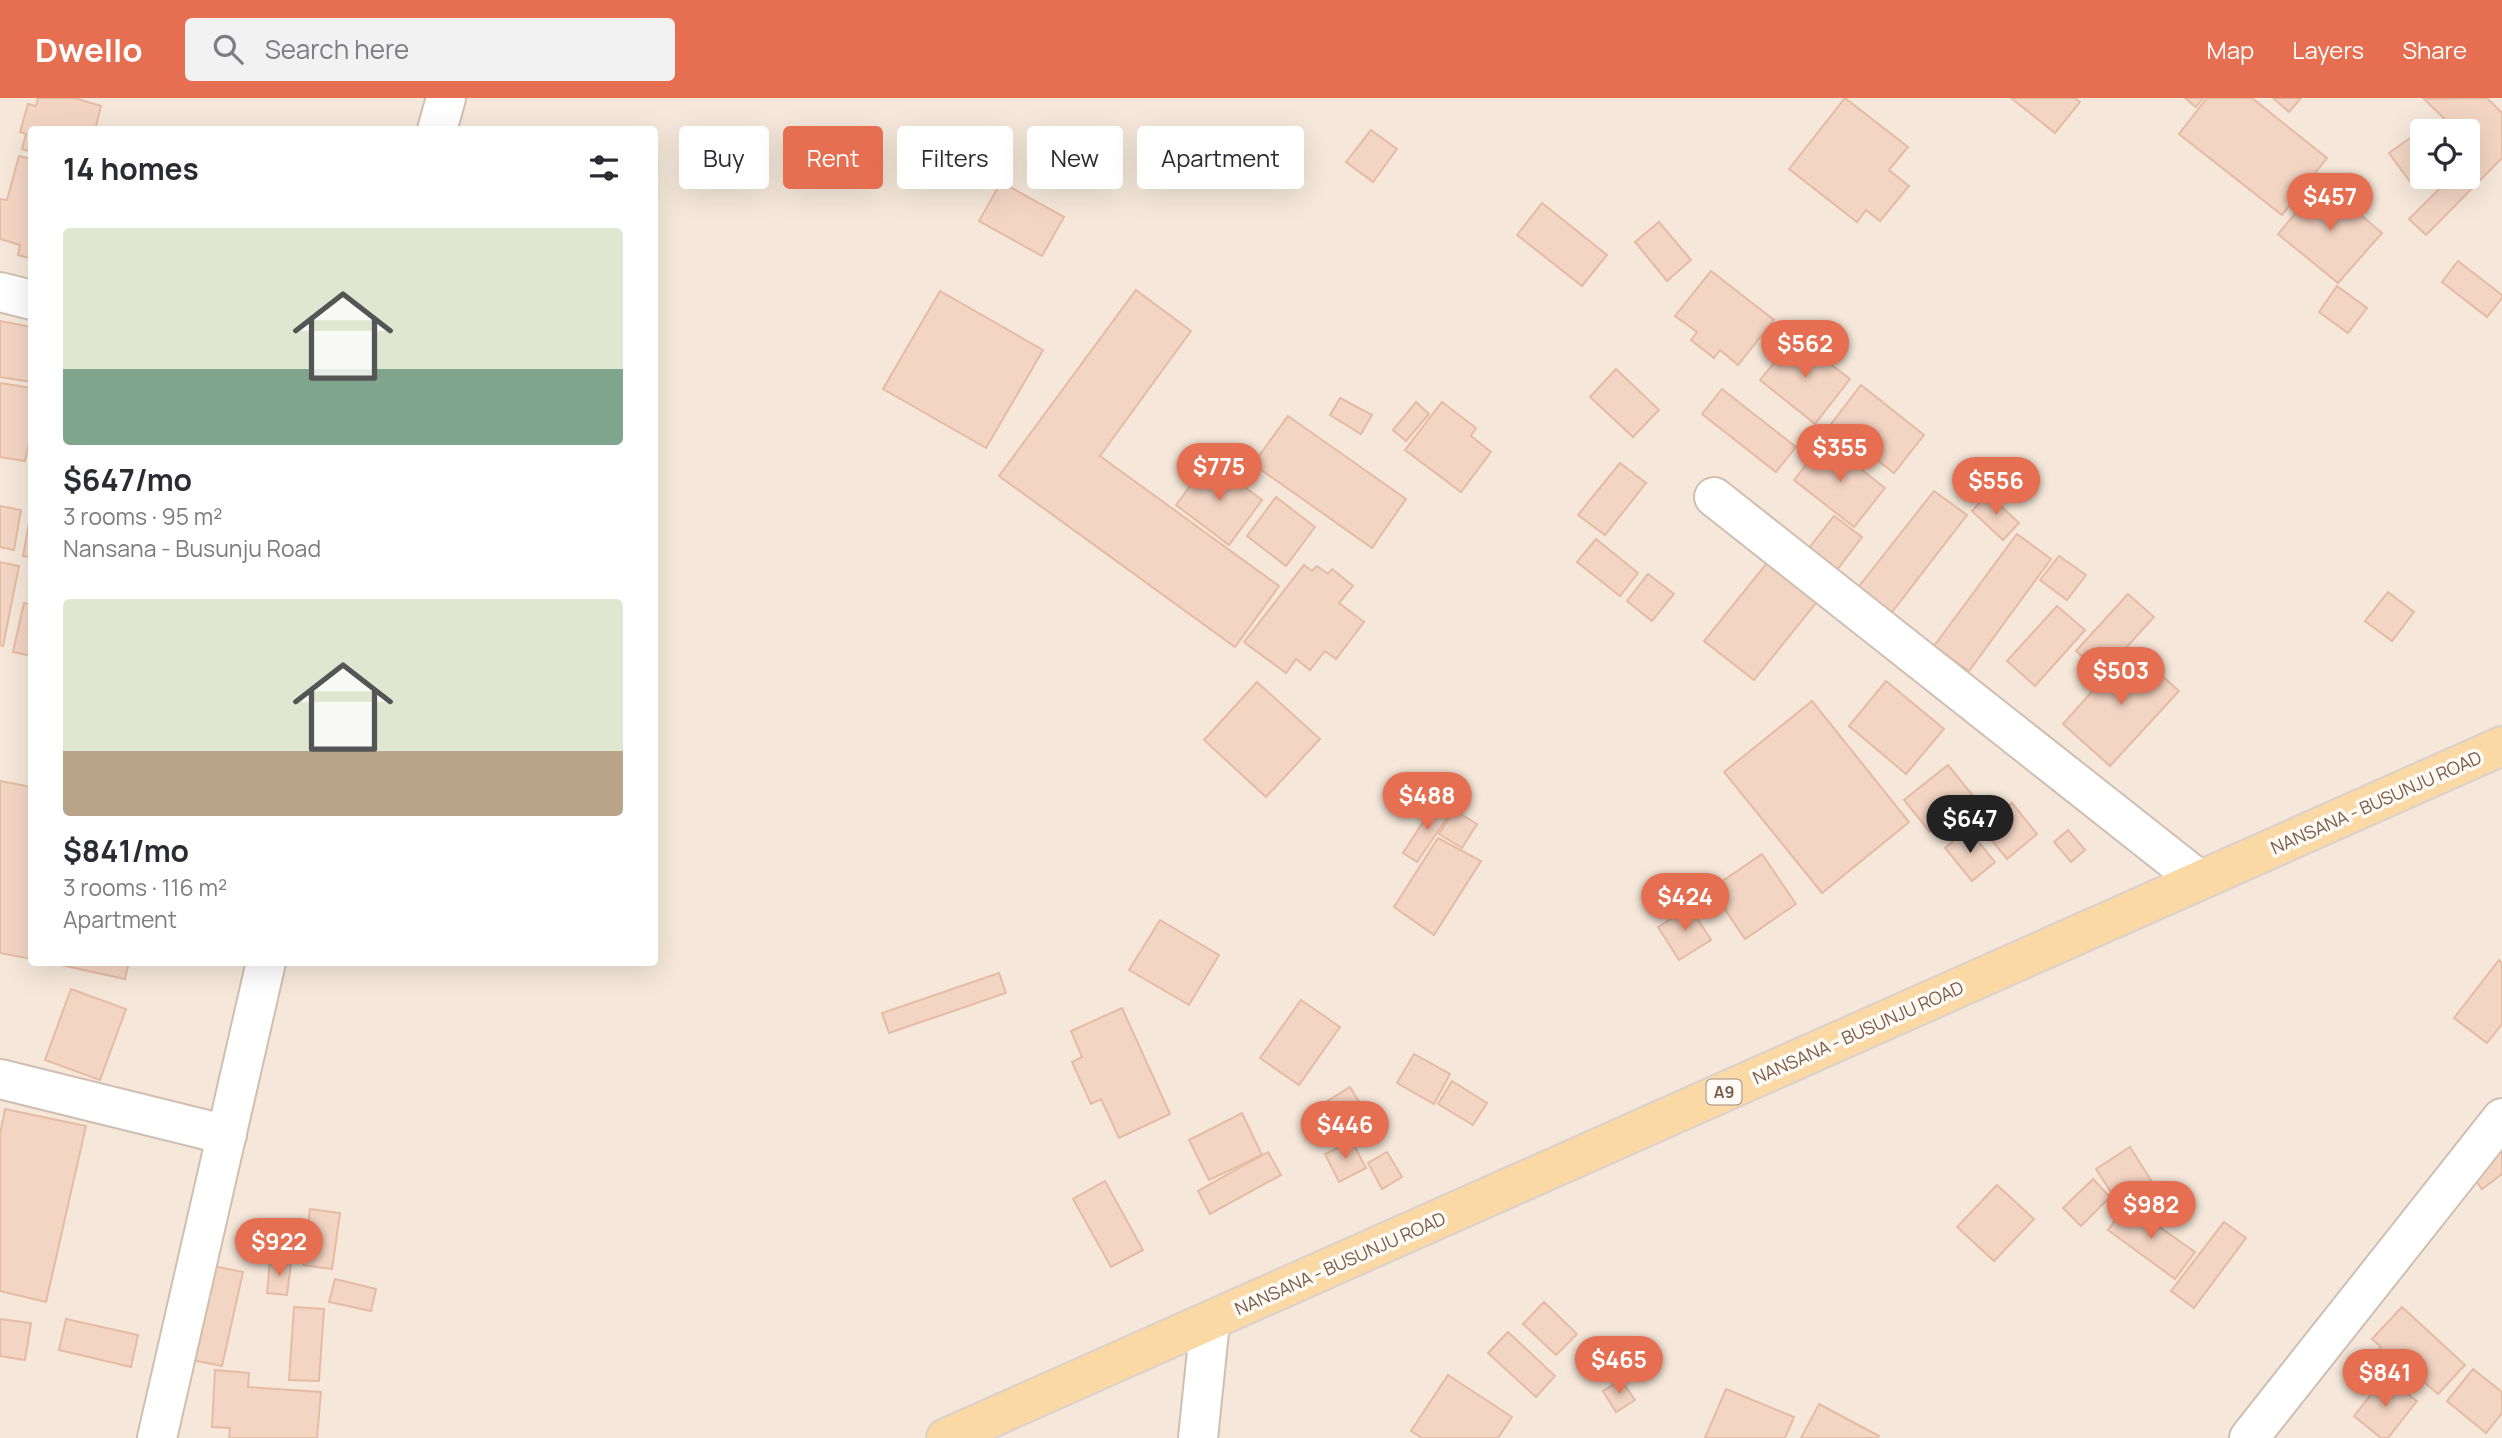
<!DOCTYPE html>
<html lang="en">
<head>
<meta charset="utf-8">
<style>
  :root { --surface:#fff; --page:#f2f2f3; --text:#2b2b33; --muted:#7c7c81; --accent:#e76f51 }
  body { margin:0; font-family:Manrope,sans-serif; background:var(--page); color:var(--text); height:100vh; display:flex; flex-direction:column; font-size:26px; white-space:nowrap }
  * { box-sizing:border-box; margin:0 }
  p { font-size:23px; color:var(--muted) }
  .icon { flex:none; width:38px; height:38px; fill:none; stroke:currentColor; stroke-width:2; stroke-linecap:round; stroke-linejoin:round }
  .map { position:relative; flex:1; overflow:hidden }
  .panel { position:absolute; left:28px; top:28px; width:630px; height:840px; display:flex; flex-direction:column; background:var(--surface); border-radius:7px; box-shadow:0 7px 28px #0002 }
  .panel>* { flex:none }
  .banner { position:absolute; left:679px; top:28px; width:665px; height:63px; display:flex; gap:14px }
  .tools { position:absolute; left:2410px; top:21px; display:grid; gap:14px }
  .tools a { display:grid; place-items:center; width:70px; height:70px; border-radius:7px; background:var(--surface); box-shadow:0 7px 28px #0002; font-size:35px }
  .price { position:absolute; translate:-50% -60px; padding:0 16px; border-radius:24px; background:var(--accent); color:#fff; font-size:23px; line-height:46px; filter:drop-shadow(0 2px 4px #0008) }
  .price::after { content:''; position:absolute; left:50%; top:42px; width:21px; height:16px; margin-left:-10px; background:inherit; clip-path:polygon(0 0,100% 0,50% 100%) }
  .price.active { background:#222; color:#fff }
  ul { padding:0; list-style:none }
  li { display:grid; align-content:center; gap:14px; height:371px; padding:0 35px }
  li span { display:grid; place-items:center; height:217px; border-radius:7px; color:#555 }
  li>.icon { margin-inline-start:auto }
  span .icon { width:126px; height:126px; fill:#fffc; stroke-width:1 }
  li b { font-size:30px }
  h2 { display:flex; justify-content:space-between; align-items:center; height:84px; padding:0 35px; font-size:30px }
  .chip { padding:0 24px; border-radius:7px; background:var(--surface); box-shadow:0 7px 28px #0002; font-size:24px; line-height:63px }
  .chip.active { background:var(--accent); color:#fff }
  header { display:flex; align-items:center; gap:42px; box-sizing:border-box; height:98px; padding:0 35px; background:var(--accent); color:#fff }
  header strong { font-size:33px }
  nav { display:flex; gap:38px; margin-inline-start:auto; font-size:24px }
  .search { width:490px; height:63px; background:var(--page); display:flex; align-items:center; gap:18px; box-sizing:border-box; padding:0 24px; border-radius:7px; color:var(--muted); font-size:26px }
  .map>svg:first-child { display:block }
  .residential { fill:#f5e8da; fill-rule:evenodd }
  .building { fill:#f3d5c3; stroke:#e6bba3; stroke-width:2 }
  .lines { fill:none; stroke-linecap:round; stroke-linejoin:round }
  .street-casing { stroke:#d1beb0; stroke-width:42 }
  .primary-casing { stroke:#dad1cd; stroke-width:42 }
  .street { stroke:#fff; stroke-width:38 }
  .primary { stroke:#fbd9a5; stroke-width:38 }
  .labels { text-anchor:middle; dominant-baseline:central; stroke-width:7; stroke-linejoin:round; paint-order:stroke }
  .shield { fill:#fffaf3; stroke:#a28b7f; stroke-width:2 }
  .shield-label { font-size:16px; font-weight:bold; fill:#7a5c4d }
  .street-label { font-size:18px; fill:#7a5c4d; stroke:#fffaf3 }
</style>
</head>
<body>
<header>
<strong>Dwello</strong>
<div class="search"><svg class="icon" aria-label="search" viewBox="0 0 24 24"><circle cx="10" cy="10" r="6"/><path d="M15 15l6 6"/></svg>Search here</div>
<nav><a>Map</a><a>Layers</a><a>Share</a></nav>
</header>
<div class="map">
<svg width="2502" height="1340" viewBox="0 0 2502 1340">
  <rect width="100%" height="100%" fill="#fdf6ec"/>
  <path class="residential" d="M0,0H2502V1340H0ZM32,32H654V864H32ZM2422,33H2468V79H2422Z"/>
  <g class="building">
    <path d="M38,0H75L101,8L95,32H32V54L22,51L26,36L20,34L28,6L36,8Z"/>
    <path d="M1845,0L1908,49L1889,72L1909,88L1880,123L1866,112L1857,124L1789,71Z"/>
    <path d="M2011,0H2075L2080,4L2055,35Z"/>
    <path d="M2185,0H2203L2196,9Z"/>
    <path d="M2207,0H2252L2327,60L2282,117L2179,36Z"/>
    <path d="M2273,0H2301L2289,14Z"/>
    <path d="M2487,0L2502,15V60L2426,137L2409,121L2451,79H2468V63L2477,53L2468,44V33H2457L2424,1Z"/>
    <path d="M1371,32L1397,51L1373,84L1346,64Z"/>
    <path d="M2410,40L2422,55V77L2411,85L2389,55Z"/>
    <path d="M19,58L32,61V161L18,157L20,147L0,141V101L7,102Z"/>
    <path d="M1001,84L1064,119L1042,158L979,123Z"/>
    <path d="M2322,84L2382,135L2338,185L2278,136Z"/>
    <path d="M1542,105L1607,157L1582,188L1517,137Z"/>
    <path d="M1659,124L1691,162L1667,183L1635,144Z"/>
    <path d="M2458,163L2502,197V200L2487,219L2442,184Z"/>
    <path d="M1711,173L1774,222L1738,267L1720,252L1714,260L1691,242L1697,234L1675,218Z"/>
    <path d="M2337,188L2367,210L2348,235L2319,214Z"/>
    <path d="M1136,192L1191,233L1100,358L1279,488L1235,549L999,378Z"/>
    <path d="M940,193L1043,252L986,350L883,291Z"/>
    <path d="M0,223L32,229V284L0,279Z"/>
    <path d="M1795,239L1850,281L1815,326L1760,282Z"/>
    <path d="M1616,271L1659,312L1633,339L1590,299Z"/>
    <path d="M0,285L32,290V330L25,363L0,359Z"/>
    <path d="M1861,287L1924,337L1894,375L1831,326Z"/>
    <path d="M1722,291L1796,349L1776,374L1702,316Z"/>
    <path d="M1340,300L1372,317L1361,336L1330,317Z"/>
    <path d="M1416,304L1429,316L1406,343L1393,332Z"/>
    <path d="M1442,304L1476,330L1471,338L1491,354L1461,394L1405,352Z"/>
    <path d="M1288,318L1406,401L1372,450L1253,366Z"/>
    <path d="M1825,343L1885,390L1854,429L1794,382Z"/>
    <path d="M1209,363L1262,402L1229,447L1176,407Z"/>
    <path d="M1620,365L1646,385L1605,437L1578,417Z"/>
    <path d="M1934,393L1967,417L1889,518L1856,492Z"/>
    <path d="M1988,396L2019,425L2003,442L1972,413Z"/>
    <path d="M1276,399L1315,429L1286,468L1247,438Z"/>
    <path d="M0,408L21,412L14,452L0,449Z"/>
    <path d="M1834,418L1862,439L1833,477L1805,455Z"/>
    <path d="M29,424L32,425V459L23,458Z"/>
    <path d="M2017,436L2051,461L1969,573L1934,548Z"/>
    <path d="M1596,441L1638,475L1620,498L1577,464Z"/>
    <path d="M2059,458L2086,477L2067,502L2040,482Z"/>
    <path d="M0,464L19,468L3,548L0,547Z"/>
    <path d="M1767,465L1816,505L1754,582L1704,543Z"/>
    <path d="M1304,467L1312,473L1317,468L1328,476L1332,471L1353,488L1339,505L1364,524L1336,561L1325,553L1310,572L1296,561L1286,575L1244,544Z"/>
    <path d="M1648,476L1674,496L1652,523L1627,503Z"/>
    <path d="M2388,494L2414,514L2392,543L2365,523Z"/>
    <path d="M2128,496L2154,519L2102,576L2076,553Z"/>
    <path d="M24,505L32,507V558L13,554Z"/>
    <path d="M2057,508L2085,532L2035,588L2007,563Z"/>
    <path d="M2131,550L2179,593L2110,668L2063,626Z"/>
    <path d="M1886,583L1944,631L1906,676L1849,628Z"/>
    <path d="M1257,584L1320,641L1266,699L1204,642Z"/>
    <path d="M1812,603L1909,724L1822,795L1724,674Z"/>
    <path d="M1948,667L1974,699L1930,734L1904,702Z"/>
    <path d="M0,683L32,689V861L0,855Z"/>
    <path d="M1436,704L1451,714L1417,764L1403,755Z"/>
    <path d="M2012,705L2037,736L2007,761L1981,729Z"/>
    <path d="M1454,712L1477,726L1462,750L1439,736Z"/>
    <path d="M1968,731L1995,764L1972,783L1945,750Z"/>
    <path d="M2068,732L2085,752L2071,764L2054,744Z"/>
    <path d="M1438,740L1481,763L1434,837L1394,809Z"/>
    <path d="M1762,756L1796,806L1745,841L1711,791Z"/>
    <path d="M1690,809L1711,842L1679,862L1658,829Z"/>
    <path d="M1160,822L1219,857L1189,907L1129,872Z"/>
    <path d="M2499,862L2502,865V926L2487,945L2454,920Z"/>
    <path d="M47,864H129L125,881Z"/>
    <path d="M999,875L1006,895L889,935L882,915Z"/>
    <path d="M71,891L126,911L100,982L45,962Z"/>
    <path d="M1301,902L1340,929L1299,987L1260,960Z"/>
    <path d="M1122,910L1170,1016L1119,1040L1101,1001L1091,1006L1072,964L1082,959L1071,933Z"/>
    <path d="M1414,956L1450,976L1434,1006L1397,985Z"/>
    <path d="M1452,983L1487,1005L1473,1027L1438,1006Z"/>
    <path d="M1350,989L1366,1015L1326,1039L1310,1014Z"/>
    <path d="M5,1011L86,1028L46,1204L0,1193V1036Z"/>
    <path d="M1242,1015L1262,1057L1209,1082L1189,1042Z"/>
    <path d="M2502,1041V1076L2482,1091L2465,1068Z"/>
    <path d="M1352,1043L1366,1070L1339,1084L1325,1056Z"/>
    <path d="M2130,1049L2152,1084L2118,1105L2096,1071Z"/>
    <path d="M1268,1054L1281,1077L1210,1116L1198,1093Z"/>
    <path d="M1387,1054L1402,1079L1382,1091L1368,1065Z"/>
    <path d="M2093,1081L2110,1099L2081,1128L2063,1110Z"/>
    <path d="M1105,1083L1143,1152L1111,1169L1073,1101Z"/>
    <path d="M1997,1087L2034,1121L1994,1163L1957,1129Z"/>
    <path d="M2127,1106L2195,1154L2175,1181L2108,1132Z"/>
    <path d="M310,1111L340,1115L332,1171L303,1167Z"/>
    <path d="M2224,1124L2246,1140L2194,1210L2171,1193Z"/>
    <path d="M270,1163L291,1165L287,1197L267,1195Z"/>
    <path d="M213,1168L243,1174L222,1268L192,1262Z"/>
    <path d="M335,1181L376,1191L371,1213L329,1204Z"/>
    <path d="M1544,1204L1577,1236L1556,1257L1523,1226Z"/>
    <path d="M294,1209L324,1211L319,1283L289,1282Z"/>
    <path d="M2402,1209L2465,1267L2438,1296L2405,1267L2395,1278L2373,1258L2381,1249L2372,1241Z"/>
    <path d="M0,1221L31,1225L25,1262L0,1258Z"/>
    <path d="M66,1221L138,1237L131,1269L59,1252Z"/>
    <path d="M1508,1234L1555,1278L1536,1299L1488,1255Z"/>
    <path d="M2473,1271L2502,1294V1315L2486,1335L2447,1303Z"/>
    <path d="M215,1272L249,1275L248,1289L321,1294L317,1340H229L230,1330L212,1329Z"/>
    <path d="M1448,1277L1512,1319L1498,1340H1422L1411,1333Z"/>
    <path d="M2385,1279L2417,1303L2388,1340H2381L2354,1318Z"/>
    <path d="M1621,1282L1635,1302L1616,1314L1603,1293Z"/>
    <path d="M1726,1291L1794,1319L1785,1340H1705Z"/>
    <path d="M1819,1306L1879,1338L1878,1340H1801Z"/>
  </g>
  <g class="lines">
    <defs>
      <g id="street">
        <path d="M437,32L446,0"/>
        <path d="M0,194L32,202"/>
        <path d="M1714,399L2199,782"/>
        <path d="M0,981L227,1037"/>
        <path d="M157,1340L266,864"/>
        <path d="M1198,1340L1210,1224"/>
        <path d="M2249,1340L2502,1020"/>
      </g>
      <path id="primary" d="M946,1340L2502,648"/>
    </defs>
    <use href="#street" class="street-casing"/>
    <use href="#primary" class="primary-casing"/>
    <use href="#street" class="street"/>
    <use href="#primary" class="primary"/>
  </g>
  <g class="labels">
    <rect class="shield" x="1706.5" y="981.5" width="35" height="25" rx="5"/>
    <g class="shield-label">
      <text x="1724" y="994">A9</text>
    </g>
    <g class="street-label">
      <text transform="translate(2376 704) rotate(-24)">NANSANA - BUSUNJU ROAD</text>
      <text transform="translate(1858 934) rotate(-24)">NANSANA - BUSUNJU ROAD</text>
      <text transform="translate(1340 1165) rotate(-24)">NANSANA - BUSUNJU ROAD</text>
    </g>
  </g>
</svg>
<div class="tools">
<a><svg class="icon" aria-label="locate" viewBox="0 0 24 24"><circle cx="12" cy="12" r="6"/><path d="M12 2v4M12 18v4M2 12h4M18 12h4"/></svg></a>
</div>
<b class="price" style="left:2330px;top:135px">$457</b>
<b class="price" style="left:1805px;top:282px">$562</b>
<b class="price" style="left:1840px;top:386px">$355</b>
<b class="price" style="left:1219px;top:405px">$775</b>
<b class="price" style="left:1996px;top:419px">$556</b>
<b class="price" style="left:2121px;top:609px">$503</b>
<b class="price" style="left:1427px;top:734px">$488</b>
<b class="price active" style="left:1970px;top:757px">$647</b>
<b class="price" style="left:1685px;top:835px">$424</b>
<b class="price" style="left:1345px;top:1063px">$446</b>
<b class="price" style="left:2151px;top:1143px">$982</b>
<b class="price" style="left:279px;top:1180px">$922</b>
<b class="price" style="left:1619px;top:1298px">$465</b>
<b class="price" style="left:2385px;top:1311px">$841</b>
<div class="banner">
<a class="chip">Buy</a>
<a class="chip active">Rent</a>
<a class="chip">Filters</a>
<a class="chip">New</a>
<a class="chip">Apartment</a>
</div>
<section class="panel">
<h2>14 homes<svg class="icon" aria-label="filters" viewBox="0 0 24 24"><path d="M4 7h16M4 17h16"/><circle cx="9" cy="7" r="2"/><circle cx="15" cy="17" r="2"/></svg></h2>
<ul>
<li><span style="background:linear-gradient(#dfe7d0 65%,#7fa58c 0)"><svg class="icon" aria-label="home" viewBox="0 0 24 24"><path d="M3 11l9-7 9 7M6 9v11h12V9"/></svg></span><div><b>$647/mo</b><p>3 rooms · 95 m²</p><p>Nansana - Busunju Road</p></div></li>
<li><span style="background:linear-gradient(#dfe7d0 70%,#b9a48a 0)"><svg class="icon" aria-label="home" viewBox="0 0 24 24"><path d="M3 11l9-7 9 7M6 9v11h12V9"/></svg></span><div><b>$841/mo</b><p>3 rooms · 116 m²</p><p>Apartment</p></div></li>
</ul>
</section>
</div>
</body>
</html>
